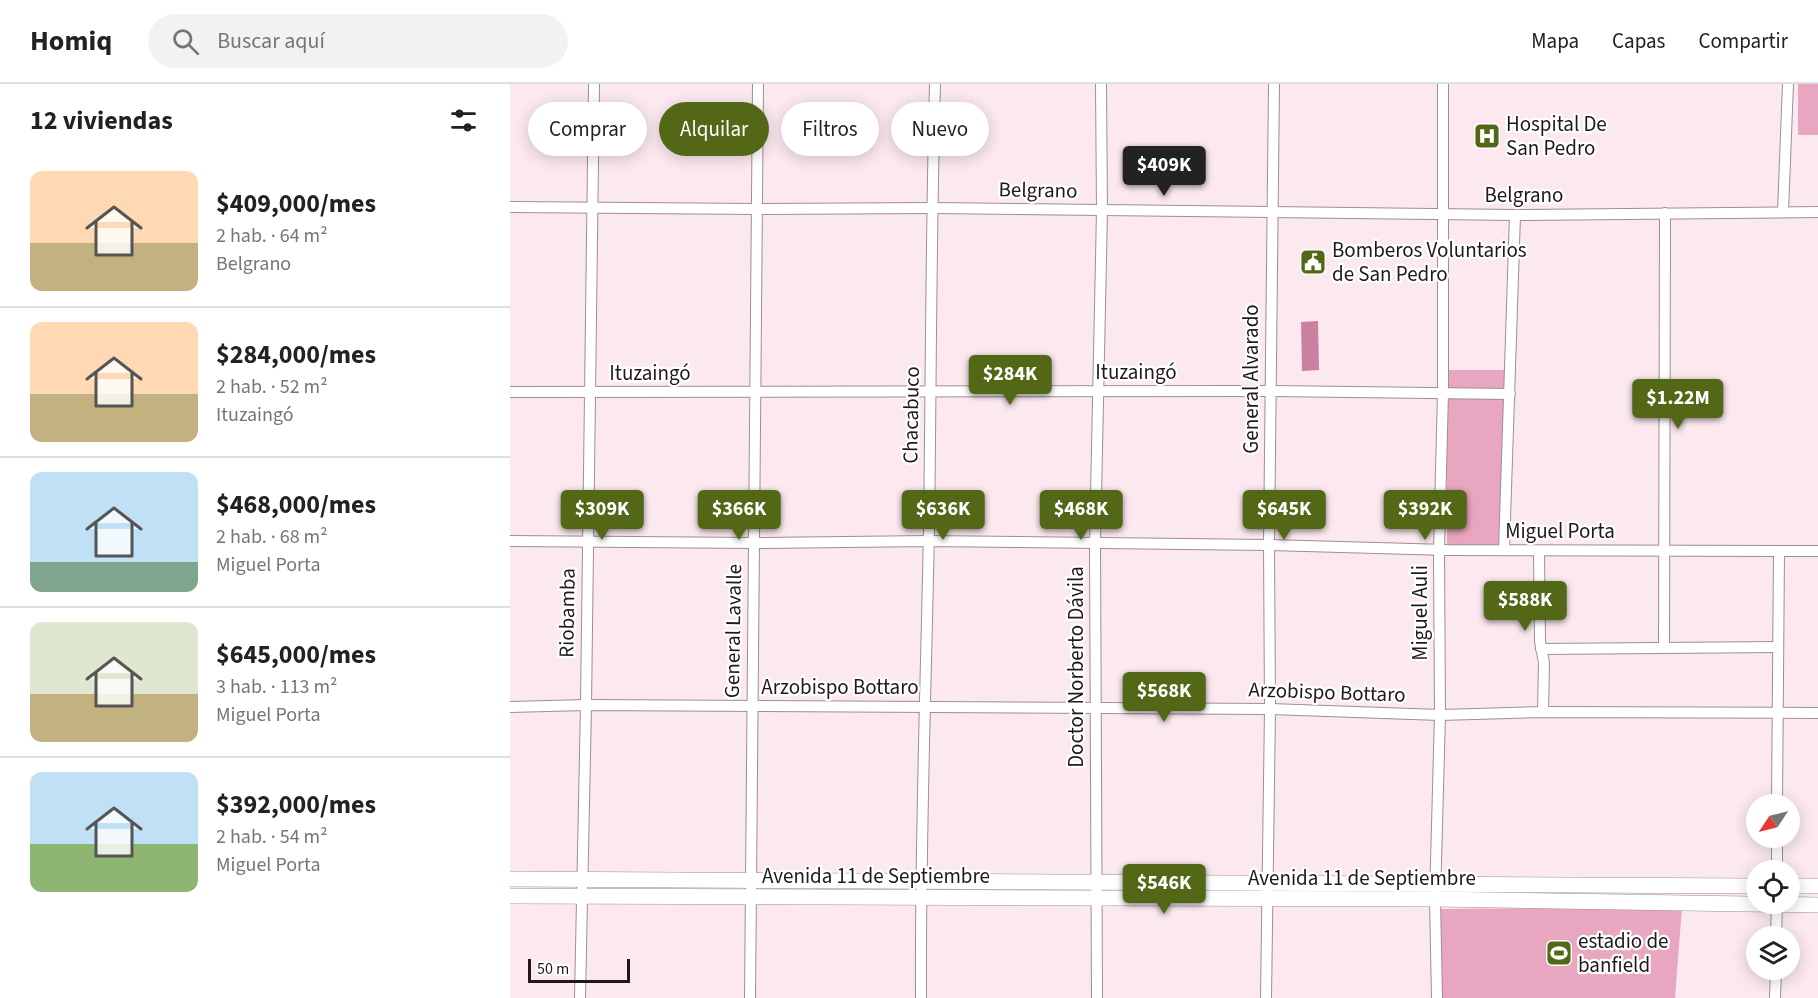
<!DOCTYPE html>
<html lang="es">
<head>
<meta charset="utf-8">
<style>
  :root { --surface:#fff; --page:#f2f2f2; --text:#222; --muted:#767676; --line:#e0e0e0; --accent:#536816 }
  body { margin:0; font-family:"Source Sans 3",sans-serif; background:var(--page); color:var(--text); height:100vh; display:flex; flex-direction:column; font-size:22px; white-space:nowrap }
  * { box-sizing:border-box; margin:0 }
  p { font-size:20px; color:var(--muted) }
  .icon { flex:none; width:33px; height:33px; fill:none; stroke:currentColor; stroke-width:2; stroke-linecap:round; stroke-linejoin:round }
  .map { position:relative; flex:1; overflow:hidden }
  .sheet { display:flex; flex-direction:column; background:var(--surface); width:510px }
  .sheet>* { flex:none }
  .top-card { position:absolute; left:18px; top:18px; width:570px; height:54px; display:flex; gap:12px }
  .needle { width:39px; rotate:235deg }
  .fabs { position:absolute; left:1236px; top:710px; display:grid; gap:12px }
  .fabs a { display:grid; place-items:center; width:54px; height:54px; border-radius:50%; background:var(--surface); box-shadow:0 3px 15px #0003; font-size:30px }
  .scale { position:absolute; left:18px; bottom:15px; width:102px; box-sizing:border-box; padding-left:6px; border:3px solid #1f191b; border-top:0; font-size:16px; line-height:21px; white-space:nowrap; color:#1f191b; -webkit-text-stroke:4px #fff; paint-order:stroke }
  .price { position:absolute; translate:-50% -51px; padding:0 14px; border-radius:6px; background:var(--accent); color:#fff; font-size:20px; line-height:39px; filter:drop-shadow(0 2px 3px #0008) }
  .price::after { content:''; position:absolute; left:50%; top:36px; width:18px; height:14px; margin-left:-9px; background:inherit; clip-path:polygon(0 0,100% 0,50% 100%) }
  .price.current { background:#222; color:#fff }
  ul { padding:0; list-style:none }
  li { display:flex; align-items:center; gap:18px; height:150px; padding:0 30px }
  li+li { border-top:2px solid var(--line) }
  li span { display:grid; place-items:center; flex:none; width:168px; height:120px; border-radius:12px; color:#555 }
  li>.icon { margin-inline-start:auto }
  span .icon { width:72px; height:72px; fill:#fffc; stroke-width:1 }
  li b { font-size:26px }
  h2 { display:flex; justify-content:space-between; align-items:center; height:72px; padding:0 30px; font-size:26px }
  .pill { padding:0 21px; border-radius:27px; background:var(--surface); box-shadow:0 3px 15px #0003; font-size:21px; line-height:54px }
  .pill.current { background:var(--accent); color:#fff }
  header { display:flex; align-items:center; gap:36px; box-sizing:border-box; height:84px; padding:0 30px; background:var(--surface); border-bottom:2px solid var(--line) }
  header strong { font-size:28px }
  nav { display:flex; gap:33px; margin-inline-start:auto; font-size:21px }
  .search { width:420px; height:54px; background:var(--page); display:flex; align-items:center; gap:15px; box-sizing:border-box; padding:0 21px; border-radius:33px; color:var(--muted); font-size:22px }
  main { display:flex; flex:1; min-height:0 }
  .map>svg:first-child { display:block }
  .green { fill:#e9a6c1 }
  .water { fill:#ca809f }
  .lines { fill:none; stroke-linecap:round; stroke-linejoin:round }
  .street-casing { stroke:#9f8e94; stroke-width:12 }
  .secondary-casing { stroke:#9f8e94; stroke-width:16 }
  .street { stroke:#fff; stroke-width:10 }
  .secondary { stroke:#fff; stroke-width:15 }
  .labels { text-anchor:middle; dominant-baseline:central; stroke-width:4.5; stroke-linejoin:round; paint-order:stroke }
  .poi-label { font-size:21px; fill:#1f191b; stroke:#fff; text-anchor:start }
  .street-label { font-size:21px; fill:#1f191b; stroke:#fff }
</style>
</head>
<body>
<header>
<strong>Homiq</strong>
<div class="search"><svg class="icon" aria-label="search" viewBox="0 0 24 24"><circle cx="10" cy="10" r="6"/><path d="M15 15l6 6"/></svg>Buscar aquí</div>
<nav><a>Mapa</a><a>Capas</a><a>Compartir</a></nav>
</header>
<main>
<section class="sheet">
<h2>12 viviendas<svg class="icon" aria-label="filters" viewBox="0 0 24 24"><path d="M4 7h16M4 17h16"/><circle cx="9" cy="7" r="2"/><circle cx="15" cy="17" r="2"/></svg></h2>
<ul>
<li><span style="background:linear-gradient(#ffd9b3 60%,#c2b280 0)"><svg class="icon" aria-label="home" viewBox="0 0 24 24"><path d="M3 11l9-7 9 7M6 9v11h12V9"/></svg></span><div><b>$409,000/mes</b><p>2 hab. · 64 m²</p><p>Belgrano</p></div></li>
<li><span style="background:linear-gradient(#ffd9b3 60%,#c2b280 0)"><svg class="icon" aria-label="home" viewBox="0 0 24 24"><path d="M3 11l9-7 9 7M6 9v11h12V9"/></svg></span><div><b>$284,000/mes</b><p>2 hab. · 52 m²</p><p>Ituzaingó</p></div></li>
<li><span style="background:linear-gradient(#bfe0f5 75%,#7fa58c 0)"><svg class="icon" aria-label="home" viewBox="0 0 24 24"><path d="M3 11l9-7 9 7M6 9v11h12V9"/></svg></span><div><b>$468,000/mes</b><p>2 hab. · 68 m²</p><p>Miguel Porta</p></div></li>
<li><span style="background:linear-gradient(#dfe7d0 60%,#c2b280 0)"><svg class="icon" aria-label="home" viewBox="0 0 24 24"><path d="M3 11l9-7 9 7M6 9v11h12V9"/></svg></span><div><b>$645,000/mes</b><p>3 hab. · 113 m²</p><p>Miguel Porta</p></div></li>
<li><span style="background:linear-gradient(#bfe0f5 60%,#8fb573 0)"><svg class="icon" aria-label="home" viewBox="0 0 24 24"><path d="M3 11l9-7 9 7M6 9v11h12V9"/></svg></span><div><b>$392,000/mes</b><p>2 hab. · 54 m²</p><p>Miguel Porta</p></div></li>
</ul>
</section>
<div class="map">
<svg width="1308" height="914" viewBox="0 0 1308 914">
  <rect width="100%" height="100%" fill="#fce9f0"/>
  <g class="green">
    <rect x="1288" y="0" width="20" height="51"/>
    <path d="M937,286H995L992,462L937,466Z"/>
    <path d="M1172,823L1165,914H932L926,825Z"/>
  </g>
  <path class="water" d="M808,237L809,286L792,287L791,238Z"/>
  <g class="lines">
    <defs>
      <g id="street">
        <path d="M0,123L247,125L422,124L1005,131L1308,128"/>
        <path d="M1273,128L1278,0"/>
        <path d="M0,308L762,307L1000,310"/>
        <path d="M0,457L244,459L418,457L759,461L937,466L1308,467"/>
        <path d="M994,466L1005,131"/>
        <path d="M1029,467L1030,557L1034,579L1033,628"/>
        <path d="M1154,562L1155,129"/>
        <path d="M1031,565L1268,563"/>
        <path d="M0,623L76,621L760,625L930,631L1033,628L1308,629"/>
        <path d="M1267,720L1269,467"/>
        <path d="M1267,786V753"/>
        <path d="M1266,852L1267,819"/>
        <path d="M70,914L76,621L84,0"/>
        <path d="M240,914L248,0"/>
        <path d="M411,914C410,758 416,602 419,446C421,297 421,148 425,0"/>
        <path d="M587,914L585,460L592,127L591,0"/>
        <path d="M756,914L760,625L759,461L764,0"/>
        <path d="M927,914L925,815L930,631L929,466L933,308V0"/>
        <path d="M1265,914L1266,885"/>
      </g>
      <g id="secondary">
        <path d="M0,795L1246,802"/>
        <path d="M1280,802H1308"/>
        <path d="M0,812L925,815L1308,821"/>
      </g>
    </defs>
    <use href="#street" class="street-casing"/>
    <use href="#secondary" class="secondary-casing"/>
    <use href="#street" class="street"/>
    <use href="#secondary" class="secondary"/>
  </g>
  <defs>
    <symbol id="hospital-square" viewBox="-11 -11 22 22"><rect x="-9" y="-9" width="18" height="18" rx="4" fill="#536816" stroke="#fff"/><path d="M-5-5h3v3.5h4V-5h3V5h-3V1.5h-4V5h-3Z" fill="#fff"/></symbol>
    <symbol id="civic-square" viewBox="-11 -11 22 22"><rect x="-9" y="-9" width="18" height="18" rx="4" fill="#536816" stroke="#fff"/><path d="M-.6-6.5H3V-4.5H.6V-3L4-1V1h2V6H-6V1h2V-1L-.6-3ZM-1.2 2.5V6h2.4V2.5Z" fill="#fff"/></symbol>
    <symbol id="stadium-square" viewBox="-11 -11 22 22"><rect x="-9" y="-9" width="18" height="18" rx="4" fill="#536816" stroke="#fff"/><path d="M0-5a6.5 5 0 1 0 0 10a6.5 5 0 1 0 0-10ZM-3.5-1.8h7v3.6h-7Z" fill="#fff"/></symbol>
  </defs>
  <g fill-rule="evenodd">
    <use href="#hospital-square" x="962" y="37" width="30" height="30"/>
    <use href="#civic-square" x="788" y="163" width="30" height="30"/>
    <use href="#stadium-square" x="1034" y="854" width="30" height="30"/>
  </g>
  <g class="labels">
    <g class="poi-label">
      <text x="996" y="40">Hospital De<tspan x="996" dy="24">San Pedro</tspan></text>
      <text x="822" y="166">Bomberos Voluntarios<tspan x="822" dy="24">de San Pedro</tspan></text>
      <text x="1068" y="857">estadio de<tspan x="1068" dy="24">banfield</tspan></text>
    </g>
    <g class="street-label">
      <text transform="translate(528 106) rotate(1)">Belgrano</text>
      <text x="1014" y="111">Belgrano</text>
      <text x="626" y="288">Ituzaingó</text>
      <text x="140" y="289">Ituzaingó</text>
      <text transform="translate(741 295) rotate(-90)">General Alvarado</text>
      <text transform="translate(401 331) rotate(-89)">Chacabuco</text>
      <text x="1050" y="447">Miguel Porta</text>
      <text transform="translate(57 529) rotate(-89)">Riobamba</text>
      <text transform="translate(910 529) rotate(-90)">Miguel Auli</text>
      <text transform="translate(223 547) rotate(-89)">General Lavalle</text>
      <text transform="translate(566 583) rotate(-90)">Doctor Norberto Dávila</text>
      <text x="330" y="603">Arzobispo Bottaro</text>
      <text transform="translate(817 608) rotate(2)">Arzobispo Bottaro</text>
      <text x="366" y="792">Avenida 11 de Septiembre</text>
      <text x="852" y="794">Avenida 11 de Septiembre</text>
    </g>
  </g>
</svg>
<div class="fabs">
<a><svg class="needle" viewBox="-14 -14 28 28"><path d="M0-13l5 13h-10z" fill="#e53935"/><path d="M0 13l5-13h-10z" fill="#767676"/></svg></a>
<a><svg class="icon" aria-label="locate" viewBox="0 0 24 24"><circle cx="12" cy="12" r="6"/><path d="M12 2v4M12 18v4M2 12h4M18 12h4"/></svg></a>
<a><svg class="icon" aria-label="layers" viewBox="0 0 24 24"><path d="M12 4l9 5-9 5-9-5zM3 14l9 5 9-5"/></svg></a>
</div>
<div class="scale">50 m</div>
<b class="price current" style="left:654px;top:113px">$409K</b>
<b class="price" style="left:500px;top:322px">$284K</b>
<b class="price" style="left:1168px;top:346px">$1.22M</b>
<b class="price" style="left:92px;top:457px">$309K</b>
<b class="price" style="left:229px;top:457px">$366K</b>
<b class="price" style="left:433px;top:457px">$636K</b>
<b class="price" style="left:571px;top:457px">$468K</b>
<b class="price" style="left:774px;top:457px">$645K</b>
<b class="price" style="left:915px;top:457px">$392K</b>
<b class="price" style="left:1015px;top:548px">$588K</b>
<b class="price" style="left:654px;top:639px">$568K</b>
<b class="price" style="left:654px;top:831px">$546K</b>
<div class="top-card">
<a class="pill">Comprar</a>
<a class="pill current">Alquilar</a>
<a class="pill">Filtros</a>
<a class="pill">Nuevo</a>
</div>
</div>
</main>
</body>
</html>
